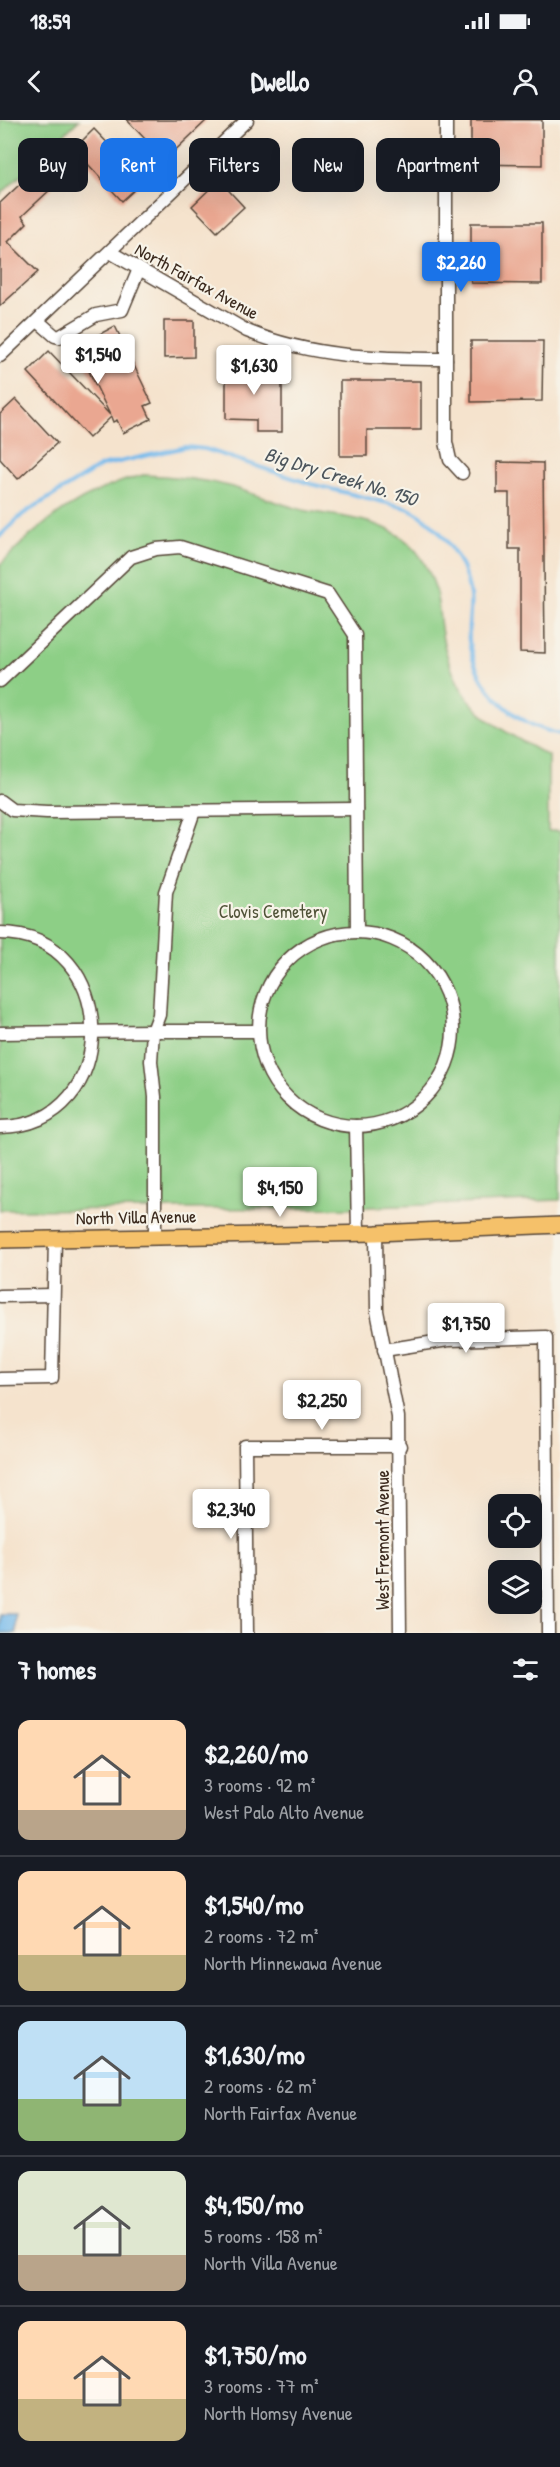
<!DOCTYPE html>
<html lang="en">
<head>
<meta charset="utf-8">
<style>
  :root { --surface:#171b24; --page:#242831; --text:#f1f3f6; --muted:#9ea1a6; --line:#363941; --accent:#1a73e8 }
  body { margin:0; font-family:"Patrick Hand",sans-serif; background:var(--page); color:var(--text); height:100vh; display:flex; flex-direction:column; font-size:22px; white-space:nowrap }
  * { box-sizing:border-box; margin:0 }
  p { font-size:20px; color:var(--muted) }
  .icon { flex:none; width:33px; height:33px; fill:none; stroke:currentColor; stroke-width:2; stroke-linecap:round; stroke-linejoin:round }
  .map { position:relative; height:1513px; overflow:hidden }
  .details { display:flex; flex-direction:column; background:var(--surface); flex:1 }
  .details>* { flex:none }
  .hud { position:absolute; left:18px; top:18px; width:525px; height:54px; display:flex; gap:12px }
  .buttons { position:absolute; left:488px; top:1374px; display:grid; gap:12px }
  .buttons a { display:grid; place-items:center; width:54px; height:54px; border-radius:12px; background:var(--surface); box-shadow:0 6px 24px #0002; font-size:30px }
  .price { position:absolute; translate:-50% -51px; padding:0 14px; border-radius:6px; background:#fff; color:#222; font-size:20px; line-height:39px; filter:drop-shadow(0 2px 3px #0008) }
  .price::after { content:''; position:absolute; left:50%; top:36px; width:18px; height:14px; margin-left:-9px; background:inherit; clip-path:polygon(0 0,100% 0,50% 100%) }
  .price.on { background:var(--accent); color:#fff }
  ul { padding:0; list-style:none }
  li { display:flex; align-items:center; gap:18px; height:150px; padding:0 18px }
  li+li { border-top:2px solid var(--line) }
  li span { display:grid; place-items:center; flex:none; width:168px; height:120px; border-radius:12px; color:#555 }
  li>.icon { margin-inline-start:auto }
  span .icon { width:72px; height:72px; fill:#fffc; stroke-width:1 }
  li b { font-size:26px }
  h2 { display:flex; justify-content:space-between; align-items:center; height:72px; padding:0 18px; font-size:26px }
  .pill { padding:0 21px; border-radius:12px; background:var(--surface); box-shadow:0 6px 24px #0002; font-size:21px; line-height:54px }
  .pill.on { background:var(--accent); color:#fff }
  .status { display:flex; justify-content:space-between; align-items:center; height:42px; padding:0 30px; background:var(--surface); direction:ltr }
  .status svg { height:16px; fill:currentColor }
  header { display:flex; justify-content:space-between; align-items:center; height:78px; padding:0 18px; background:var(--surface); font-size:27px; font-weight:800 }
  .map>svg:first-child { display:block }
  .green { fill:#8dcf86; stroke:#647c52; stroke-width:1.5 }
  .water { fill:#75baec; stroke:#587285; stroke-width:1.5 }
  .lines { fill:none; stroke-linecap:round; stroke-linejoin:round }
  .stream { stroke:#75baec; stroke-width:4 }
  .building { fill:#eaa791 }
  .minor-casing { stroke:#574638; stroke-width:15 }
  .major-casing { stroke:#574638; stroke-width:18 }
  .minor { stroke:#fff; stroke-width:12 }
  .major { stroke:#f5c16b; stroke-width:15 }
  .labels { text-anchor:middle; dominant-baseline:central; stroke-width:4.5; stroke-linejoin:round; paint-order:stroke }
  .street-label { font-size:18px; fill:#3b2a1e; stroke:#f7f3e8 }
  .park-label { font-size:18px; fill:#505338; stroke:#f7f3e8 }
  .water-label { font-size:20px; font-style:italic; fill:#4c555c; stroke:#f7f3e8 }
</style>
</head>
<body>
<div class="status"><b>18:59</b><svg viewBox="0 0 49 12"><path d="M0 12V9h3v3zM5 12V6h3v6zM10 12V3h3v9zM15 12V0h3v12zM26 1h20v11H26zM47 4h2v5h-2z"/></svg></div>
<header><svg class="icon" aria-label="back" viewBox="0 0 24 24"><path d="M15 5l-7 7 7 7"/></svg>Dwello<svg class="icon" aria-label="person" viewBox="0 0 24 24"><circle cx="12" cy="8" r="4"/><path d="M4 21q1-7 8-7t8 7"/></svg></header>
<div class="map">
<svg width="560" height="1513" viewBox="0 0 560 1513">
  <rect width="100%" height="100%" fill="#f7f3e8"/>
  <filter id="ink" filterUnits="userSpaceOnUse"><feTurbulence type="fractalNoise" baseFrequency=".0167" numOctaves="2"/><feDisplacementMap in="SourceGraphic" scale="12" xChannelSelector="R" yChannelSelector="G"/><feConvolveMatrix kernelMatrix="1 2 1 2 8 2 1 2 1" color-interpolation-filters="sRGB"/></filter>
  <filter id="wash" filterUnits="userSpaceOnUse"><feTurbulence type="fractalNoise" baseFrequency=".008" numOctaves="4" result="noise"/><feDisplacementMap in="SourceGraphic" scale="24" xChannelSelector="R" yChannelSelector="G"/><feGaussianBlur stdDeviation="1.35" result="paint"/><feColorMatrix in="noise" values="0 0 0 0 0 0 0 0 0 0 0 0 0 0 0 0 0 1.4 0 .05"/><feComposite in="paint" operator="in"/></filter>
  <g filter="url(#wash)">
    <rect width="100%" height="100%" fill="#f5e3cd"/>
    <g class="green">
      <path d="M0,0H79L0,75Z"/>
      <path d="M143,355C172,356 200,359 229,366C253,373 278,384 303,390C331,396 365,397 391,411C407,419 420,433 428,450C440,473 438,495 443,520C458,589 491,604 548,636V711H560V1080L344,1088L0,1090V445C41,401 85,370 143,355Z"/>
    </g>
    <rect class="water" x="0" y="1494" width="16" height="19"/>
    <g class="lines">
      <path class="stream" d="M0,416L23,394L101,346L186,327L205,329L311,364L407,388C439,402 465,440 470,475C472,490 467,505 469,521C475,568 515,605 560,614"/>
    </g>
    <g id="blocks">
      <g class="building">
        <path d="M127,0H207L165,40Z"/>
        <path d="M471,0H542V45L471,44Z"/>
        <path d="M94,9L144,61L122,81L74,29Z"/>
        <path d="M35,50L53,67L22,96L27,103L8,122L38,152L0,186V83Z"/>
        <path d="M219,60L244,87L217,112L192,86Z"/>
        <path d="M471,103H542V164L471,163Z"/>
        <path d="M164,201H194V237L164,238Z"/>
        <path d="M115,206L152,283L145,286L151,299L123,313L117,300L113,302L111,297L89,318L28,252L49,231L110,295L77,226Z"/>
        <path d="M471,221H543L542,281L471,282Z"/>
        <path d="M226,240H250V250H282V312H256V300L226,299Z"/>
        <path d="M340,261H421V310H367V336H340Z"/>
        <path d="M16,279L57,323L18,359L0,339V294Z"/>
        <path d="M497,342L543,343L545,533L520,532V429H509V373H497Z"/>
      </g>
    </g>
  </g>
  <g filter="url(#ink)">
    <use href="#blocks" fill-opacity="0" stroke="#574638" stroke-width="1.5"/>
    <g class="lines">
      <defs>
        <g id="minor">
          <path d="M446,0V322L450,340L462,353"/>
          <path d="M110,132L247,211C311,237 378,239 446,239"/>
          <path d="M38,201L55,216L59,217L96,195L122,190L139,149"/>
          <path d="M0,236L247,0"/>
          <path d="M0,561L131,437L156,429L180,427L328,474L355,515L357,812"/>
          <path d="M0,681L12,690L47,692L356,689"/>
          <path d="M194,691L166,772L159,895L153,911H258"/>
          <circle cx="356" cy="909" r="97"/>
          <path d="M0,813C121,813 125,1006 0,1007"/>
          <path d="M0,913L153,911L151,941L155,977V1116"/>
          <path d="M356,1006L358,1113"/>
          <path d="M376,1113L377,1191L398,1297L400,1513"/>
          <path d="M0,1176L53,1175"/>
          <path d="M384,1230L448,1220L546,1217L548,1513"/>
          <path d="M0,1259L52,1258L55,1119"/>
          <path d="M247,1513L245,1326H400"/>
        </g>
        <path id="major" d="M0,1120L376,1113L560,1105"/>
      </defs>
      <use href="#minor" class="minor-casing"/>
      <use href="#major" class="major-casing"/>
      <use href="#minor" class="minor"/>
      <use href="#major" class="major"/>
    </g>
  </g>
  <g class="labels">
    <g class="street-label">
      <text transform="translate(197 161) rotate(29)">North Fairfax Avenue</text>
      <text transform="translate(136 1097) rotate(-1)">North Villa Avenue</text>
      <text transform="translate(382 1420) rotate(-90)">West Fremont Avenue</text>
    </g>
    <g class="park-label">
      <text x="273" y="791">Clovis Cemetery</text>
    </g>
    <g class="water-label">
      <text transform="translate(341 356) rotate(17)">Big Dry Creek No. 150</text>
    </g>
  </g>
</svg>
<div class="buttons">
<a><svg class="icon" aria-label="locate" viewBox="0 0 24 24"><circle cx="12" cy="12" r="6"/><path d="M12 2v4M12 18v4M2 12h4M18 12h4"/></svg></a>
<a><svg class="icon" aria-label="layers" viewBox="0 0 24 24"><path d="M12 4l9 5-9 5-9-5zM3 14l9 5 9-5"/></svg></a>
</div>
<b class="price on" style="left:461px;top:173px">$2,260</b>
<b class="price" style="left:98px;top:265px">$1,540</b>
<b class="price" style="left:254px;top:276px">$1,630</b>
<b class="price" style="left:280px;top:1098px">$4,150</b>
<b class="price" style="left:466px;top:1234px">$1,750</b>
<b class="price" style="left:322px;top:1311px">$2,250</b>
<b class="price" style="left:231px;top:1420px">$2,340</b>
<div class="hud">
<a class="pill">Buy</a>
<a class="pill on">Rent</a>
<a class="pill">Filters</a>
<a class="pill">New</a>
<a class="pill">Apartment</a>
</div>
</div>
<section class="details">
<h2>7 homes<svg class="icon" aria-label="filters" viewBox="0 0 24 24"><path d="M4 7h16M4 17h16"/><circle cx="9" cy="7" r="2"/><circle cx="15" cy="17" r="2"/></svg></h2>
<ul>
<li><span style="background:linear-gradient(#ffd9b3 75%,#b9a48a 0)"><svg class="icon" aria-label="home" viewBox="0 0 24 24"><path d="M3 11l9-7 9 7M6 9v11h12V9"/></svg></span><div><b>$2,260/mo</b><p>3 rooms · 92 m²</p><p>West Palo Alto Avenue</p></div></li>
<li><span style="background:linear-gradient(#ffd9b3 70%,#c2b280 0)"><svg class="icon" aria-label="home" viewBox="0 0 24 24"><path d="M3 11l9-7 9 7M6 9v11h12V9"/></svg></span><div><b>$1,540/mo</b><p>2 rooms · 72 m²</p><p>North Minnewawa Avenue</p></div></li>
<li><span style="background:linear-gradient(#bfe0f5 65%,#8fb573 0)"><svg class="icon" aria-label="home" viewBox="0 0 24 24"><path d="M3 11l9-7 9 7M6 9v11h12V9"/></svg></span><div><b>$1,630/mo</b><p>2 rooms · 62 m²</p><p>North Fairfax Avenue</p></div></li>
<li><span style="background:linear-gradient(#dfe7d0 70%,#b9a48a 0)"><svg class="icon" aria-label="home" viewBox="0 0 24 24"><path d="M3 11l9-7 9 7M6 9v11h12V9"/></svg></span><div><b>$4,150/mo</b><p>5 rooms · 158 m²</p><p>North Villa Avenue</p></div></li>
<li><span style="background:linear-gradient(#ffd9b3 65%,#c2b280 0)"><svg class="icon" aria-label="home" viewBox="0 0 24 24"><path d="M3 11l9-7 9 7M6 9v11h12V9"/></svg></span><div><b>$1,750/mo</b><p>3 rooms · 77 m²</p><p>North Homsy Avenue</p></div></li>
</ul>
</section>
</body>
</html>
